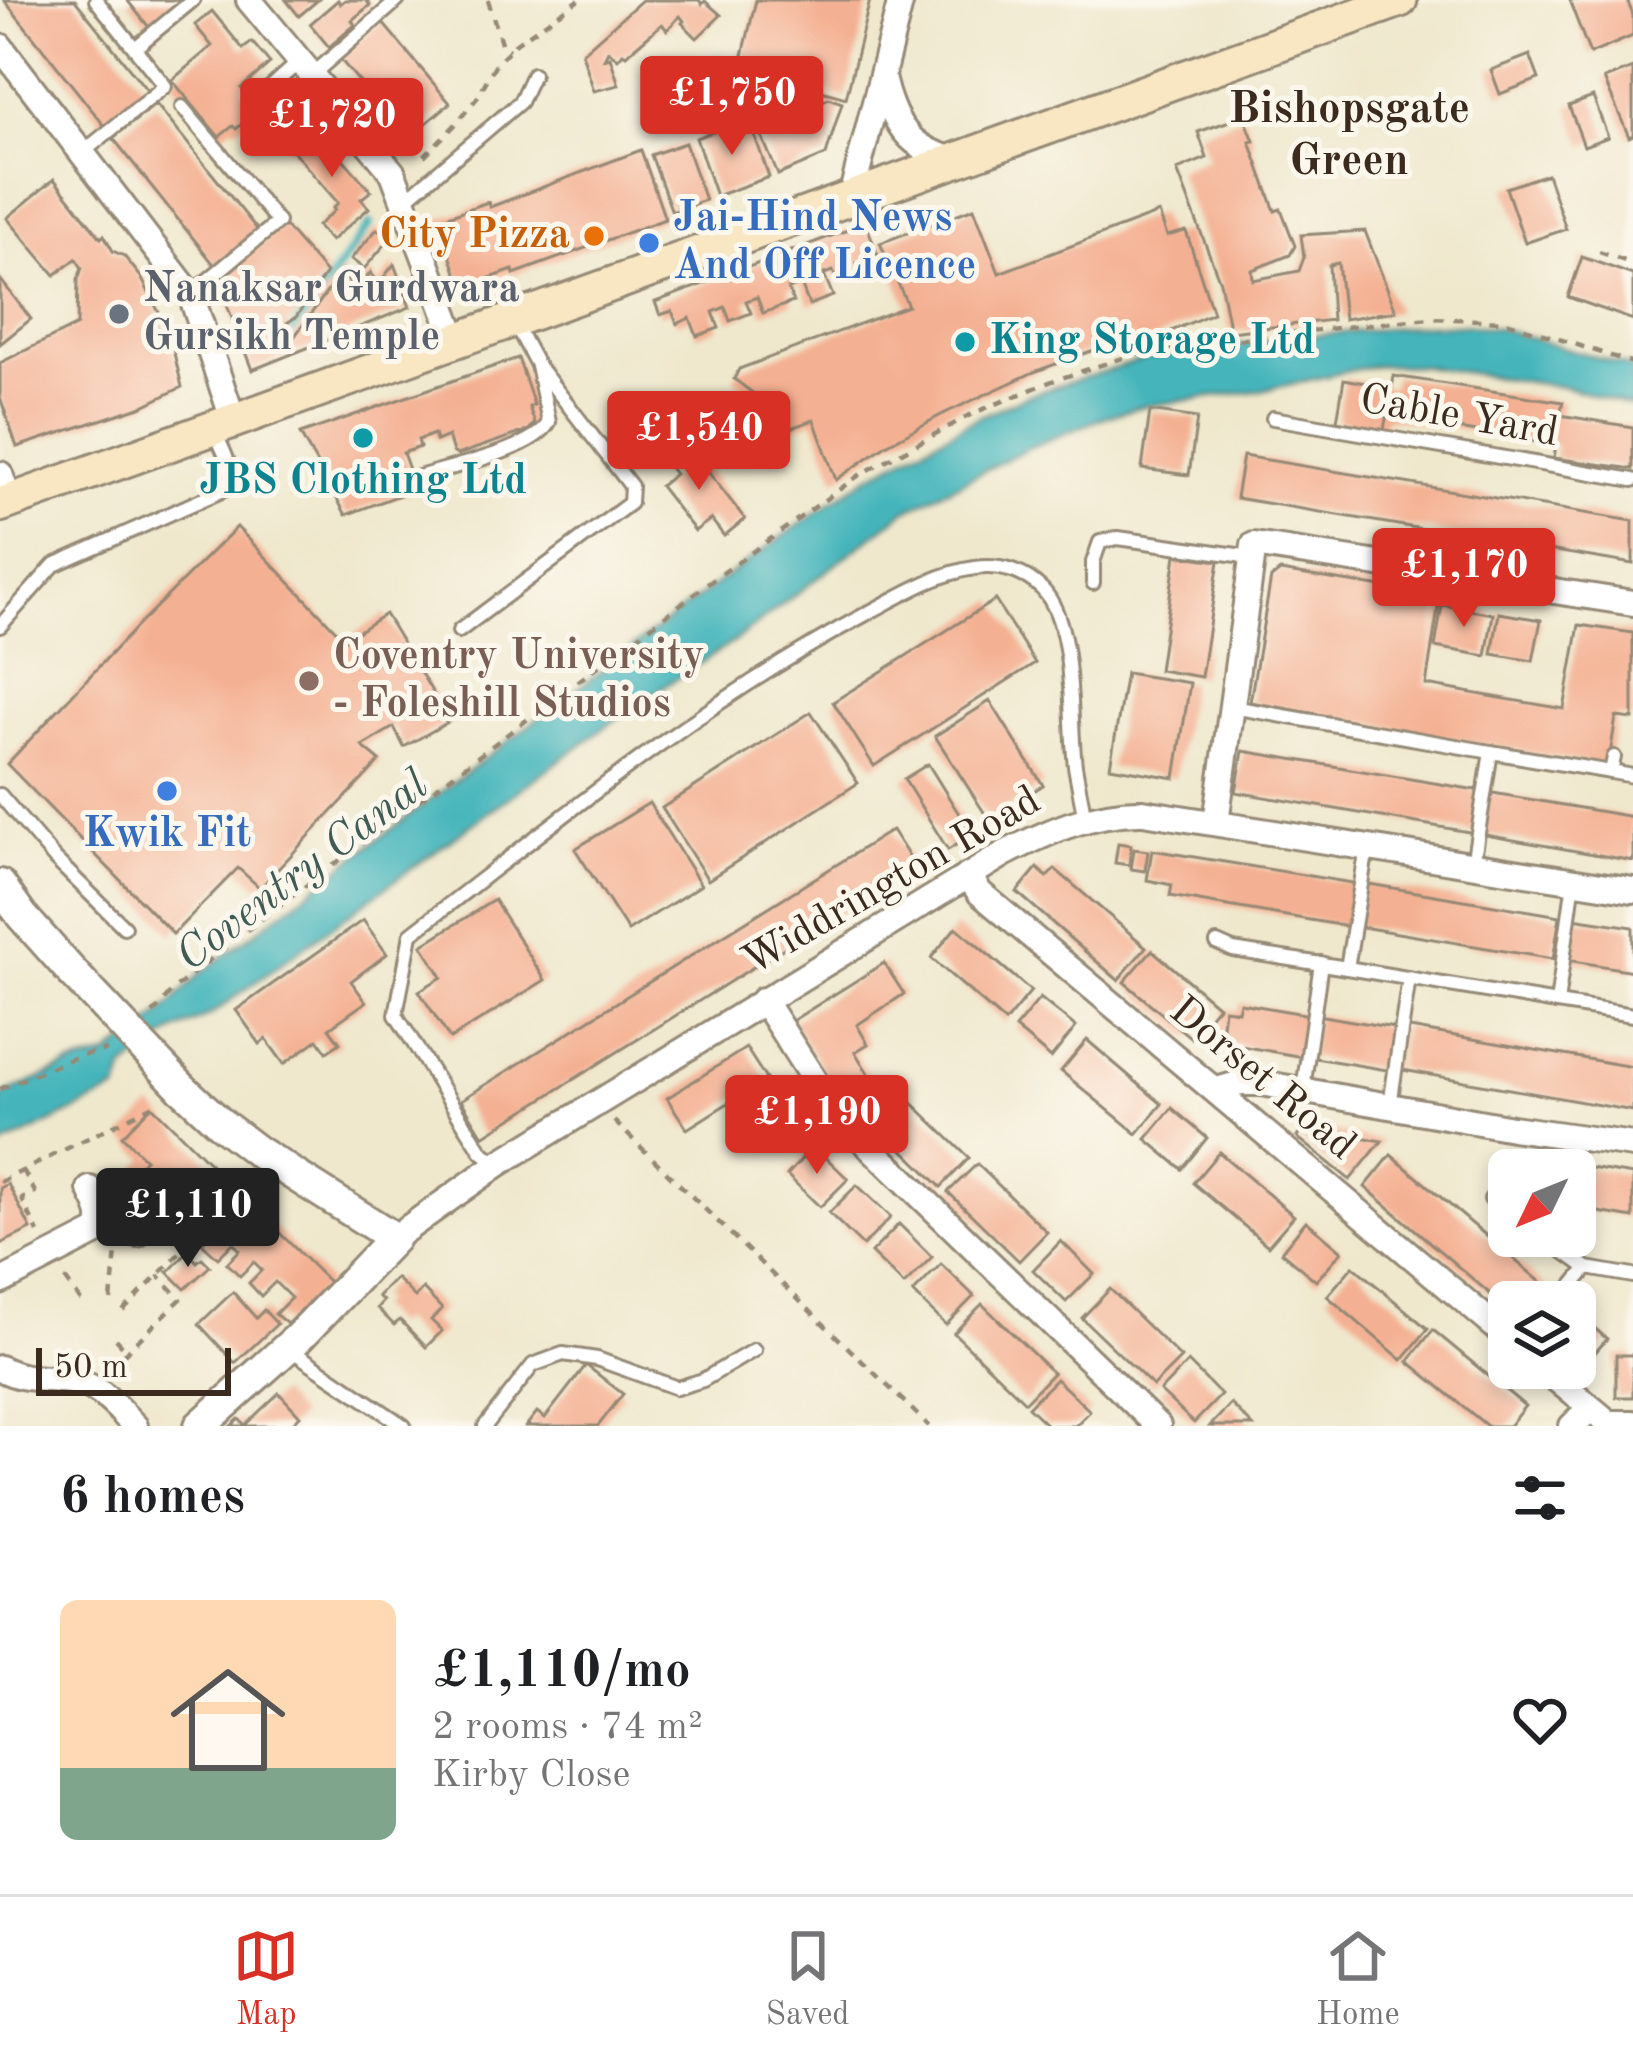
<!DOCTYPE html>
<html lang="en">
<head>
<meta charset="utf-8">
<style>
  :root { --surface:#fff; --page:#f6f6f6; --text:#202124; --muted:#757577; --line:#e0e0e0; --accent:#d93025 }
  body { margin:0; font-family:"Old Standard TT",serif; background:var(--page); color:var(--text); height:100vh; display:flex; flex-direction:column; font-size:45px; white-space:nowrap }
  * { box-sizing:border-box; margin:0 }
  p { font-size:39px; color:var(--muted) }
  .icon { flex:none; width:66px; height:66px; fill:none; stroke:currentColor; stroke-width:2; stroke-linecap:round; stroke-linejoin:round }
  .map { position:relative; height:1426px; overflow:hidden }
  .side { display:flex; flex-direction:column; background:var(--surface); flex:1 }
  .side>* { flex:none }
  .needle { width:78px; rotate:227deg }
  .tools { position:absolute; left:1488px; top:1149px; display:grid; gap:24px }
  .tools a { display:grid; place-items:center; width:108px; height:108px; border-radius:18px; background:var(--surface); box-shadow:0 6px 18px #0003; font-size:60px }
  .scale { position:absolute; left:36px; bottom:30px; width:195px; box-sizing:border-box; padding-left:12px; border:6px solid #3b2a1e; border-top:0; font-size:33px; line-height:42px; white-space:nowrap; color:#3b2a1e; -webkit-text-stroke:9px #fbf7ec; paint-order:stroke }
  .price { position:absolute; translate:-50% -102px; padding:0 27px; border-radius:12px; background:var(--accent); color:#fff; font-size:39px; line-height:78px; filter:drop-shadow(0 3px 6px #0008) }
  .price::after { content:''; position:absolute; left:50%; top:72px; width:36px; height:27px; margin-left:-18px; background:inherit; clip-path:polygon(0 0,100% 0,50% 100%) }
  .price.current { background:#222; color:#fff }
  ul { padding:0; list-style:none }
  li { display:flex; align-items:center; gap:36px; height:300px; padding:0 60px }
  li+li { border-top:3px solid var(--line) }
  li span { display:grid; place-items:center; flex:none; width:336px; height:240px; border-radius:18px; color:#555 }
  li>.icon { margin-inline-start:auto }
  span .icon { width:144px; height:144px; fill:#fffc; stroke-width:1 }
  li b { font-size:51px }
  h2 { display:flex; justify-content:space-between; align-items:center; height:144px; padding:0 60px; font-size:51px }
  .tab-bar { display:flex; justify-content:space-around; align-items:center; height:168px; border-top:3px solid var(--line); background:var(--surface); font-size:33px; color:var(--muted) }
  .tab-bar a { display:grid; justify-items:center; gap:6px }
  .tab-bar .current { color:var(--accent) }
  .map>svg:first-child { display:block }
  .water { fill:#45b5bb; stroke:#40706c; stroke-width:3 }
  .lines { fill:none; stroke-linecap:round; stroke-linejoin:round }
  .stream { stroke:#45b5bb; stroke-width:8 }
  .building { fill:#f4b092 }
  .service-casing { stroke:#958976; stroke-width:18 }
  .minor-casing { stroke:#958976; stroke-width:30 }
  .tertiary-casing { stroke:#958976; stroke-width:36 }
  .secondary-casing { stroke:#958976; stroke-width:39 }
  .path { stroke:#958976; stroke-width:4.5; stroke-dasharray:9 9; stroke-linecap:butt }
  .service { stroke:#fff; stroke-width:12 }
  .minor { stroke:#fff; stroke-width:24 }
  .tertiary { stroke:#fff; stroke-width:30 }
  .secondary { stroke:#f9e7c3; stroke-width:33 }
  .tertiary-bridge-casing { stroke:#958976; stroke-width:36; stroke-linecap:butt }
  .tertiary-bridge { stroke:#fff; stroke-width:30 }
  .food-dot { fill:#e8710a; stroke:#fbf7ec; stroke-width:4.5 }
  .shop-dot { fill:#3f7fe0; stroke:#fbf7ec; stroke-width:4.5 }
  .worship-dot { fill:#6b7280; stroke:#fbf7ec; stroke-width:4.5 }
  .culture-dot { fill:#0f9aa8; stroke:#fbf7ec; stroke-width:4.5 }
  .education-dot { fill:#8d6e63; stroke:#fbf7ec; stroke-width:4.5 }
  .labels { text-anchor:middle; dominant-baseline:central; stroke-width:10; stroke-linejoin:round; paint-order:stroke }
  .shop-label { font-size:42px; font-weight:bold; fill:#366cbe; stroke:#fbf7ec; text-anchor:start }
  .food-label { font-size:42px; font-weight:bold; fill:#c56008; stroke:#fbf7ec; text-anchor:end }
  .worship-label { font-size:42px; font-weight:bold; fill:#5b616d; stroke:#fbf7ec; text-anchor:start }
  .culture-label { font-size:42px; font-weight:bold; fill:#0d838f; stroke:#fbf7ec; text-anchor:start }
  .street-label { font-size:42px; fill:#3b2a1e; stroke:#fbf7ec }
  .education-label { font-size:42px; font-weight:bold; fill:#785e54; stroke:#fbf7ec; text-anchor:start }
  .neighbourhood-label { font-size:45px; font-weight:bold; fill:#3b2a1e; stroke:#fbf7ec }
  .water-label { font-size:45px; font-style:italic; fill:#3e5b55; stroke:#fbf7ec }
</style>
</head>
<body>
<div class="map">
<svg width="1633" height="1426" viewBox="0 0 1633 1426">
  <rect width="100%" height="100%" fill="#fbf7ec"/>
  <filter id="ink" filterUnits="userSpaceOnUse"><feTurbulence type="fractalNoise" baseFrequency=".00833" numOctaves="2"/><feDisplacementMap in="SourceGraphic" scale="24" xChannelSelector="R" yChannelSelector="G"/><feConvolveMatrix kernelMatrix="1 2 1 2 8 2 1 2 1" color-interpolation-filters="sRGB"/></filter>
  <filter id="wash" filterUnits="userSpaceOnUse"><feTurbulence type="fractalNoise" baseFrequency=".004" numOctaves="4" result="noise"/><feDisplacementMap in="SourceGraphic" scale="48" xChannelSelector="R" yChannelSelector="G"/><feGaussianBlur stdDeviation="2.7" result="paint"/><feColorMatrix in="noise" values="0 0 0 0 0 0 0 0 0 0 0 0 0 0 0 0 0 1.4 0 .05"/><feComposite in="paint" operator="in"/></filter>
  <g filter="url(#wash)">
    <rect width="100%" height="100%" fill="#efe8cd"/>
    <path class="water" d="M1422,325H1470L1501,329L1633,368V407L1569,388L1423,366L1376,365L1264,390L1144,406L1105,417L1030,447L905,511L735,641L638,703L212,1014L170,1034L125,1069L118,1090L0,1147V1096L72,1065L108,1056L159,1016L201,973L712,587L830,503L866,478L980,416L1029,395L1145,359L1276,339Z"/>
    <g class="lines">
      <path class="stream" d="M293,331L370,224"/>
    </g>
    <g id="blocks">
      <g class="building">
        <path d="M4,0H75L150,94L107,129Z"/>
        <path d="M127,0H189L152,31Z"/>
        <path d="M286,0H318L299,16Z"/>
        <path d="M338,0L340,4L345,0H366L370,5L352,20L355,25L329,47L310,24Z"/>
        <path d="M642,0H699L702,4L705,1L721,15L697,38L682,23L684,21L680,16L667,30L662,24L626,55L623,53L618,59L608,51L604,59L610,57L619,85L594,91L582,53Z"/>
        <path d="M756,0H870L846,98L740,68Z"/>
        <path d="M1569,0H1627L1633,15V36L1590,54Z"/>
        <path d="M212,11L243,49L252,42L270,63L241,88L259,110L236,129L233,126L219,137L172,80L212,46L195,25Z"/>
        <path d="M382,22L450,103L408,139L339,58Z"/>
        <path d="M1530,55L1539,79L1500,94L1491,70Z"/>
        <path d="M1633,68V135L1629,137L1604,79Z"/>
        <path d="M809,96L812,105L829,98L842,103L826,155L778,175L755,120L772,113L774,118L789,112L786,105Z"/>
        <path d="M1593,97L1608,137L1584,146L1569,106Z"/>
        <path d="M156,104L260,233L216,267L113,138Z"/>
        <path d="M1244,116L1254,141L1250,142L1275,211L1281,209L1295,246L1290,255L1252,270L1253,280L1299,271L1304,257L1301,235L1365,231L1396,311L1344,319L1338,263L1329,265L1332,320L1230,332L1220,282L1177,170L1207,158L1198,132Z"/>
        <path d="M749,119L769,177L716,196L696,138Z"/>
        <path d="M312,123L371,191L361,199L369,208L331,241L317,226L335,210L333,208L338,203L287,144Z"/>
        <path d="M685,143L705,200L672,212L651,155Z"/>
        <path d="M641,150L665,219L514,274L513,270L462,288L437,220L488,202L490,207Z"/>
        <path d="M1547,174L1566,229L1525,243L1506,188Z"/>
        <path d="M54,179L101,238L104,235L113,251L124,256L141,277L169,332L182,387L143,406L17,447L0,397V363L77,325L78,279L82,268L76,259L55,275L7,218Z"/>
        <path d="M974,208L999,273L1159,213L1167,236L1186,231L1213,313L1135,347L1132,336L1034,372L943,414L886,445L836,480L814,420L782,431L774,409L734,379L739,369L908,306L880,243Z"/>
        <path d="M866,223L884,272L874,275L868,259L857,263L861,275L838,283L833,271L824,274L833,296L809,305L801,284L788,289L793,302L763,313L757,297L746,301L751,313L730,321L725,307L713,312L719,328L697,336L690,318L677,324L672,311L660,315L655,302Z"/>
        <path d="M284,225L326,273L296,317L287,323L292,340L340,274L358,289L371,272L377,286L394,264L410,307L252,370L217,279Z"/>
        <path d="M377,229L389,240L364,269L351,259Z"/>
        <path d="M1582,257L1633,275V320L1568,297Z"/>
        <path d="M0,279L31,319L0,344Z"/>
        <path d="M518,358L534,405L529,407L535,423L529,430L457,455L453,452L448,436L436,441L434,434L418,440L420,447L403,453L416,489L346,515L300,434Z"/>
        <path d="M1394,376L1563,402L1560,415L1633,427V469L1554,458L1556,445L1404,420L1386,418L1384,430L1337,421L1344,379L1392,388Z"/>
        <path d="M1150,411L1197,418L1189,475L1142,469Z"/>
        <path d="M686,443L745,519L724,536L711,519L695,531L660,486L675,474L664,460Z"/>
        <path d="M1243,456L1633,521V564L1236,498Z"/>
        <path d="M237,527L345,640L385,614L450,721L404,747L394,727L362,746L380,761L260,888L238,868L173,934L7,764L138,625Z"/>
        <path d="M1176,555L1219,561L1201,677L1159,670Z"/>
        <path d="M1280,571L1440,596L1426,685L1564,709L1579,625L1633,633V719L1616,717L1608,767L1250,702L1271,578Z"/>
        <path d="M995,600L1035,663L874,766L833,702Z"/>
        <path d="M1442,605L1493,614L1486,656L1435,647Z"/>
        <path d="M1499,613L1541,620L1533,661L1492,654Z"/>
        <path d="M1126,673L1190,683L1175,778L1110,767Z"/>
        <path d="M990,701L1043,785L989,820L935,736Z"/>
        <path d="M811,712L858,783L708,880L662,808Z"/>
        <path d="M1243,751L1482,791L1475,833L1236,792Z"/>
        <path d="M928,764L972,835L948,850L904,779Z"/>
        <path d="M1487,792L1633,817V861L1480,834Z"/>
        <path d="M649,803L701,885L628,931L575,849Z"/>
        <path d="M892,830L915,866L483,1136L461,1100Z"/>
        <path d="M1118,843L1131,845L1129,865L1115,863Z"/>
        <path d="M1134,849L1148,851L1145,871L1131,869Z"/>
        <path d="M1152,850L1358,884L1351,927L1170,896L1172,885L1147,880Z"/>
        <path d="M1037,868L1047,877L1055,869L1146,947L1118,980L1017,892Z"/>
        <path d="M1363,883L1560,916L1553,959L1356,926Z"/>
        <path d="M494,900L545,980L450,1039L419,991L442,977L422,945Z"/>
        <path d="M1573,918L1633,927V971L1567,960Z"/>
        <path d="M363,920L387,954L351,981L366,1002L329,1028L340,1043L327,1052L318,1039L284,1064L266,1039L260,1044L236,1010Z"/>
        <path d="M956,927L1031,991L1005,1022L931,958Z"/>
        <path d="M1152,950L1218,1006L1191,1038L1124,982Z"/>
        <path d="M884,963L904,994L857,1025L868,1044L855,1052L869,1075L838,1094L792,1021Z"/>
        <path d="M1040,998L1076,1027L1051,1058L1015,1028Z"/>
        <path d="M1240,1003L1310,1015L1303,1057L1201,1039L1210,1025L1222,1026L1224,1009L1238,1011Z"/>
        <path d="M1317,1015L1400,1029L1393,1071L1309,1057Z"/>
        <path d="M1404,1027L1633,1067V1111L1397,1069Z"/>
        <path d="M1087,1040L1162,1104L1137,1134L1061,1071Z"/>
        <path d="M746,1048L766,1079L687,1129L667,1098Z"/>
        <path d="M898,1089L969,1158L941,1187L871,1118Z"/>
        <path d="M152,1106L329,1282L287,1324L275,1314L291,1298L275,1282L261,1296L249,1283L262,1270L254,1262L240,1276L227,1263L240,1250L233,1243L218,1258L202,1243L215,1231L201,1217L186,1232L171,1217L187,1200L180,1193L165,1208L152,1195L167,1179L160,1172L145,1187L131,1174L145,1159L122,1136Z"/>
        <path d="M1172,1108L1207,1138L1182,1169L1146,1139Z"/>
        <path d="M1305,1127L1382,1141L1350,1180L1297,1137Z"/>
        <path d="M814,1146L848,1179L820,1207L787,1175Z"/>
        <path d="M1219,1152L1294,1216L1268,1246L1193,1183Z"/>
        <path d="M1499,1153L1633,1175V1218L1575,1208V1170H1509V1197L1492,1194Z"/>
        <path d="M1391,1155L1555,1294L1548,1302H1509V1310L1365,1187Z"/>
        <path d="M977,1164L1047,1232L1019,1261L948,1192Z"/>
        <path d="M8,1184L31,1229L0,1244V1188Z"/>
        <path d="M857,1185L891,1217L863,1246L829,1213Z"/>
        <path d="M1306,1221L1342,1251L1316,1281L1281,1252Z"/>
        <path d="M899,1224L932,1257L904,1285L871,1253Z"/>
        <path d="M1061,1241L1094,1274L1066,1302L1033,1270Z"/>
        <path d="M188,1252L197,1262L202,1258L210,1266L185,1289L168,1272Z"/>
        <path d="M941,1264L974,1296L946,1325L913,1293Z"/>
        <path d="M1353,1266L1428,1329L1402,1360L1327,1296Z"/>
        <path d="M396,1278L415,1297L423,1289L442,1309L431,1320L442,1331L426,1347L400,1320L394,1325L377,1308L383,1301L378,1296Z"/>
        <path d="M1110,1289L1181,1358L1153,1386L1082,1318Z"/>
        <path d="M233,1292L256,1318L264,1310L277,1324L235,1363L199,1324Z"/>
        <path d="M982,1304L1053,1373L1025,1402L954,1333Z"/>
        <path d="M1575,1311L1607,1339L1579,1371L1575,1367Z"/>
        <path d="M1433,1330L1525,1406L1509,1426H1487L1408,1361Z"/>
        <rect x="1616" y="1355" width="17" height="42"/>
        <path d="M1188,1362L1221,1395L1194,1423L1160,1391Z"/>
        <path d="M586,1365L623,1394L598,1426H526L537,1412L545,1418Z"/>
        <path d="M1056,1379L1090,1411L1075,1426H1048L1028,1407Z"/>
        <path d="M279,1393L300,1416L290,1426H231L239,1419L245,1425Z"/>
        <path d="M1231,1404L1253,1426H1210Z"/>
      </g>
    </g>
  </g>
  <g filter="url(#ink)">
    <use href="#blocks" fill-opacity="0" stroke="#958976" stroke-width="3"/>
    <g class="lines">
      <defs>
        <g id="service">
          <path d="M135,48L193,0"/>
          <path d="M312,75L398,0"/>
          <path d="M182,107L278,222L191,294"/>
          <path d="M273,112L261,96L299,62"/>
          <path d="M82,153L165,86L96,0"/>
          <path d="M405,200L520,102L533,74"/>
          <path d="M1273,418L1633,480"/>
          <path d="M419,477C449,467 535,450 549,422L537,365L514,322"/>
          <path d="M1093,583V562L1100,542L1118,538L1251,557"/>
          <path d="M0,626L54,565L226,489C239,473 221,448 214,430"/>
          <path d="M459,631L630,503L631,486L537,365"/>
          <path d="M1232,707L1491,752"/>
          <path d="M1614,757L1611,772L1633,776"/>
          <path d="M0,795L55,859L124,927"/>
          <path d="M1367,848L1347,968L1557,1003"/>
          <path d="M1473,864L1491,752L1611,772"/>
          <path d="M1574,881L1557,1003L1633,1015"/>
          <path d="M1217,943L1233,950L1347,968"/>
          <path d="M1303,1089L1321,963"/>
          <path d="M1390,1105L1409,978"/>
          <path d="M497,1163L482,1152L396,1015L411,934C557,821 702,702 866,614C900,596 937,573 975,568C999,564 1025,572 1042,589C1076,624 1069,718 1075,766C1078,784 1082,802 1085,820"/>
          <path d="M1491,1199L1509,1212"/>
          <path d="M1542,1236L1587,1268"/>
          <path d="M1559,1302L1587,1268L1633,1276"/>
          <path d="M291,1350L404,1426"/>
          <path d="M485,1426L533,1365L563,1354L597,1359L677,1388L703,1380L754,1350"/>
        </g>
        <g id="minor">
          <path d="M249,0L393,173L456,341"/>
          <path d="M0,46L191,295L234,422"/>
          <path d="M882,77C892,122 909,151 957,160"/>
          <path d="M851,197L901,0"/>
          <path d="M0,474L10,503"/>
          <path d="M1216,822L1254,545L1633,603"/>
          <path d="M968,876L980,893L1509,1338"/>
          <path d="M763,1000L835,1113L1158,1426"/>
          <path d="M1217,1090L1241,1083H1261L1512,1128L1633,1145"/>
          <path d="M102,1223L137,1234"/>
          <path d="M394,1238L498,1164L1004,854C1047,832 1093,811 1143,812L1633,890"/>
          <path d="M0,1282L99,1231C105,1215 97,1203 90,1189"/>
          <path d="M0,1368C29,1384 55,1375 84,1384C105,1392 120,1411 135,1426"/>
          <path d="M1543,1368L1609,1423H1633"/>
          <path d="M1572,1426L1590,1409"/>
        </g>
        <g id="tertiary">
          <path d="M0,885L22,916L71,971"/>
          <path d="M182,1088L220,1123L258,1152L394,1238L298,1338L200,1426"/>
        </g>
        <path id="secondary" d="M0,505L1400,0"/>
      </defs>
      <use href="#service" class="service-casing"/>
      <use href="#minor" class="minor-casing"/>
      <use href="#tertiary" class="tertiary-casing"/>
      <use href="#secondary" class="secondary-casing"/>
      <g class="path">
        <path d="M488,0L502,46L509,50"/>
        <path d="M424,156L454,126L477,98L495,65L516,43L579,0"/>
        <path d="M1599,252L1633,264"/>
        <path d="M153,1014L172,991L235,939L709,583L861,474L974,413L1052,381L1135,354L1281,334L1430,318L1503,321L1633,363"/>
        <path d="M0,1089L78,1056L107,1050"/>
        <path d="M614,1121L929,1426"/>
        <path d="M23,1170L35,1192L22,1199L38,1233"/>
        <path d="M0,1182L156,1104"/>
        <path d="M240,1193L246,1179"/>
        <path d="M65,1279L85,1306"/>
        <path d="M111,1300L116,1252"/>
        <path d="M123,1311L208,1224"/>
        <path d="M116,1339L127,1351"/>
        <path d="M115,1370L118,1360L181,1299L158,1275"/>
      </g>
      <use href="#service" class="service"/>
      <use href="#minor" class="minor"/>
      <use href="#tertiary" class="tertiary"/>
      <use href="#secondary" class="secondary"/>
      <defs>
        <path id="tertiary-bridge" d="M71,971L182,1088"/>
      </defs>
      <use href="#tertiary-bridge" class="tertiary-bridge-casing"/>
      <use href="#tertiary-bridge" class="tertiary-bridge"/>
    </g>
  </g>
  <circle class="food-dot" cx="594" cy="236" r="12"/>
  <g class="shop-dot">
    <circle cx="649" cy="243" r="12"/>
    <circle cx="167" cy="791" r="12"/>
  </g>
  <circle class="worship-dot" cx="119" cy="314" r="12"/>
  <g class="culture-dot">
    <circle cx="965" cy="342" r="12"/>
    <circle cx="363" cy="438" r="12"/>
  </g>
  <circle class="education-dot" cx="309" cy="681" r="12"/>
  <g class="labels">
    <g class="shop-label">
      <text x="673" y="219">Jai-Hind News<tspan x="673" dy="48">And Off Licence</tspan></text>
      <text x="167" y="835" text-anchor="middle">Kwik Fit</text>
    </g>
    <g class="food-label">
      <text x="570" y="236">City Pizza</text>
    </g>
    <g class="worship-label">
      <text x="143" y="290">Nanaksar Gurdwara<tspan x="143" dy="48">Gursikh Temple</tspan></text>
    </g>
    <g class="culture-label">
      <text x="989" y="342">King Storage Ltd</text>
      <text x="363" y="482" text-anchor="middle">JBS Clothing Ltd</text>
    </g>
    <g class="street-label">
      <text transform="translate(1459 417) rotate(10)">Cable Yard</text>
      <text transform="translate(892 882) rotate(-30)">Widdrington Road</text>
      <text transform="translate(1262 1079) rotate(40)">Dorset Road</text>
    </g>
    <g class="education-label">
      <text x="333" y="657">Coventry University<tspan x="333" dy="48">- Foleshill Studios</tspan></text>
    </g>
    <g class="neighbourhood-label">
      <text x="1349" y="110">Bishopsgate<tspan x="1349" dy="52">Green</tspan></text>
    </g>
    <g class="water-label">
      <text transform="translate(303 872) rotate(-37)">Coventry Canal</text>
    </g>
  </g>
</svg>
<div class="tools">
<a><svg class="needle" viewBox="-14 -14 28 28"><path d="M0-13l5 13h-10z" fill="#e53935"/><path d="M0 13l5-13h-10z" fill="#757577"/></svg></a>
<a><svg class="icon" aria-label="layers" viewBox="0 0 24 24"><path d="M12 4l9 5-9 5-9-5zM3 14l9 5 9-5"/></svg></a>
</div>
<div class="scale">50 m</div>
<b class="price" style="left:732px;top:158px">£1,750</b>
<b class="price" style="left:332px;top:180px">£1,720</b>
<b class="price" style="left:699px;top:493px">£1,540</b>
<b class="price" style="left:1464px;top:630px">£1,170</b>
<b class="price" style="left:817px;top:1177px">£1,190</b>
<b class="price current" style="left:188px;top:1270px">£1,110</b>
</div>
<section class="side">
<h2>6 homes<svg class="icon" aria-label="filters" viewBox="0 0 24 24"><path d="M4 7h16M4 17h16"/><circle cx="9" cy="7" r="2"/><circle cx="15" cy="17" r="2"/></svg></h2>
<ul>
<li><span style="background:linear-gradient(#ffd9b3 70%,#7fa58c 0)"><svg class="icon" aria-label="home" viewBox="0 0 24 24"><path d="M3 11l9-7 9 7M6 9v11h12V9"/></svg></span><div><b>£1,110/mo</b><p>2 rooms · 74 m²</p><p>Kirby Close</p></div><svg class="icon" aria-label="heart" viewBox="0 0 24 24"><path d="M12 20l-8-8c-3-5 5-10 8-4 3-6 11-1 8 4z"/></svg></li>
</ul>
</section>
<nav class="tab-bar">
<a class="current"><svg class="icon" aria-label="map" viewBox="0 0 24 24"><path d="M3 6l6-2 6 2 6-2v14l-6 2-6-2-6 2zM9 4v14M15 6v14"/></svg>Map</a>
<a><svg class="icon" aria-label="saved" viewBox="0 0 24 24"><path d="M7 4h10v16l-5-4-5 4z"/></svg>Saved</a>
<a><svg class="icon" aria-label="home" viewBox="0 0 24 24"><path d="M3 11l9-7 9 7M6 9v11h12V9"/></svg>Home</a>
</nav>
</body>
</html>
